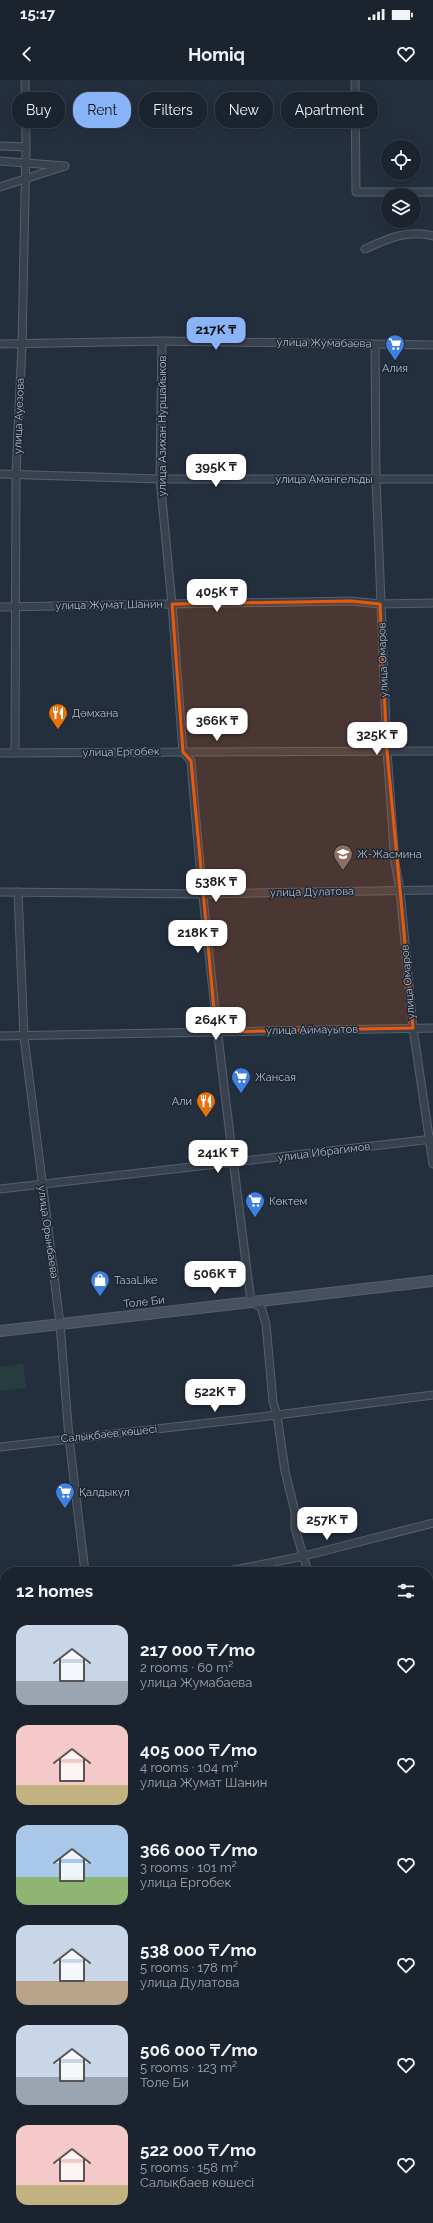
<!DOCTYPE html>
<html lang="en">
<head>
<meta charset="utf-8">
<style>
  :root { --surface:#1b232e; --page:#242b36; --text:#f1f3f6; --muted:#a0a4aa; --line:#39404a; --accent:#8ab4f8 }
  body { margin:0; font-family:Raleway,sans-serif; background:var(--page); color:var(--text); height:100vh; display:flex; flex-direction:column; font-size:15px; white-space:nowrap }
  * { box-sizing:border-box; margin:0 }
  p { font-size:13px; color:var(--muted) }
  .icon { flex:none; width:22px; height:22px; fill:none; stroke:currentColor; stroke-width:2; stroke-linecap:round; stroke-linejoin:round }
  .map { position:relative; flex:1; overflow:hidden }
  .side { position:absolute; left:0px; top:1487px; width:433px; height:656px; display:flex; flex-direction:column; background:var(--surface); border-radius:16px 16px 0 0; box-shadow:0 2px 10px #0003,0 0 0 1px var(--line) }
  .side>* { flex:none }
  .guide { position:absolute; left:12px; top:12px; width:409px; height:36px; display:flex; gap:8px }
  .buttons { position:absolute; left:381px; top:60px; display:grid; gap:8px }
  .buttons a { display:grid; place-items:center; width:40px; height:40px; border-radius:50%; background:var(--surface); box-shadow:0 2px 10px #0003,0 0 0 1px var(--line); font-size:20px }
  .price { position:absolute; translate:-50% -34px; padding:0 9px; border-radius:8px; background:#fff; color:#222; font-size:13px; line-height:26px; filter:drop-shadow(0 1px 2px #0008) }
  .price::after { content:''; position:absolute; left:50%; top:24px; width:12px; height:9px; margin-left:-6px; background:inherit; clip-path:polygon(0 0,100% 0,50% 100%) }
  .price.current { background:var(--accent); color:#111 }
  ul { padding:0; list-style:none }
  li { display:flex; align-items:center; gap:12px; height:100px; padding:0 16px }
  li span { display:grid; place-items:center; flex:none; width:112px; height:80px; border-radius:12px; color:#555 }
  li>.icon { margin-inline-start:auto }
  span .icon { width:48px; height:48px; fill:#fffc; stroke-width:1 }
  li b { font-size:17px }
  h2 { display:flex; justify-content:space-between; align-items:center; height:48px; padding:0 16px; font-size:17px }
  .chip { padding:0 14px; border-radius:16px; background:var(--surface); box-shadow:0 2px 10px #0003,0 0 0 1px var(--line); font-size:14px; line-height:36px }
  .chip.current { background:var(--accent); color:#111 }
  .status { display:flex; justify-content:space-between; align-items:center; height:28px; padding:0 20px; background:var(--surface); direction:ltr }
  .status svg { height:11px; fill:currentColor }
  header { display:flex; justify-content:space-between; align-items:center; height:52px; padding:0 16px; background:var(--surface); font-size:18px; font-weight:700 }
  .map>svg:first-child { display:block }
  .grass { fill:#263c3f }
  .cemetery { fill:url(#cemetery-stones) }
  .lines { fill:none; stroke-linecap:round; stroke-linejoin:round }
  .street-casing { stroke:#565f6c; stroke-width:9 }
  .secondary-casing { stroke:#565f6c; stroke-width:12 }
  .street { stroke:#38414e; stroke-width:7 }
  .secondary { stroke:#465061; stroke-width:10 }
  .marked { fill:#e8590c; fill-opacity:0.2; stroke:#e8590c; stroke-width:3; stroke-linejoin:round }
  .labels { text-anchor:middle; dominant-baseline:central; stroke-width:3; stroke-linejoin:round; paint-order:stroke }
  .street-label { font-size:11px; fill:#b4bcc9; stroke:#1d2633 }
  .poi-label { font-size:11px; fill:#b4bcc9; stroke:#1d2633; text-anchor:start }
</style>
</head>
<body>
<div class="status"><b>15:17</b><svg viewBox="0 0 49 12"><path d="M0 12V9h3v3zM5 12V6h3v6zM10 12V3h3v9zM15 12V0h3v12zM26 1h20v11H26zM47 4h2v5h-2z"/></svg></div>
<header><svg class="icon" aria-label="back" viewBox="0 0 24 24"><path d="M15 5l-7 7 7 7"/></svg>Homiq<svg class="icon" aria-label="heart" viewBox="0 0 24 24"><path d="M12 20l-8-8c-3-5 5-10 8-4 3-6 11-1 8 4z"/></svg></header>
<div class="map">
<svg width="433" height="2143" viewBox="0 0 433 2143">
  <defs>
    <pattern id="cemetery-stones" width="16" height="16" patternUnits="userSpaceOnUse"><rect width="16" height="16" fill="#263c3f"/><path d="M2 7V4a2 2 0 0 1 4 0v3zM10 15v-3a2 2 0 0 1 4 0v3z" fill="#435659"/></pattern>
  </defs>
  <rect width="100%" height="100%" fill="#242f3e"/>
  <path class="grass" d="M23,1284L26,1308L0,1311V1287Z"/>
  <path class="cemetery" d="M433,1784V2143H215L199,2138H428V1788Z"/>
  <g class="lines">
    <defs>
      <g id="street">
        <path d="M355,0L356,112H433"/>
        <path d="M0,66L26,67"/>
        <path d="M0,81L65,86L0,107"/>
        <path d="M365,169C387,159 408,149 433,156"/>
        <path d="M162,261L160,399L172,524L183,672L191,681C205,862 228,1042 251,1222L261,1227L266,1244L273,1322L277,1335L285,1391L295,1432V1448L308,1492"/>
        <path d="M0,264L162,261L433,265"/>
        <path d="M375,264L376,399L387,671L395,783L400,810L413,948L433,1084"/>
        <path d="M0,394L160,399H433"/>
        <path d="M0,527L351,521L380,524L433,523"/>
        <path d="M0,673L433,671"/>
        <path d="M15,673L16,394L22,265L26,67L25,0"/>
        <path d="M0,812L201,814L433,810"/>
        <path d="M18,812L24,957L60,1244L69,1358L85,1492"/>
        <path d="M0,956L433,948"/>
        <path d="M0,1109L433,1059"/>
        <path d="M0,1367L277,1335L433,1315"/>
        <path d="M224,1492L304,1476L433,1443"/>
        <path d="M0,1529H5"/>
        <path d="M428,1580L433,1578"/>
        <path d="M0,1589L5,1588"/>
        <path d="M0,1696H5"/>
        <path d="M0,1871L5,1870"/>
        <path d="M0,2040L5,2042"/>
        <path d="M23,2143L24,2138"/>
      </g>
      <path id="secondary" d="M0,1251L433,1201"/>
    </defs>
    <use href="#street" class="street-casing"/>
    <use href="#secondary" class="secondary-casing"/>
    <use href="#street" class="street"/>
    <use href="#secondary" class="secondary"/>
  </g>
  <path class="marked" d="M351,521L380,524L387,671L413,948L216,952L191,681L183,672L172,524Z"/>
  <defs>
    <symbol id="supermarket-pin" viewBox="-11 -11 22 30"><path d="M0 17L-7.5 6A9.5 9.5 0 1 1 7.5 6Z" fill="#3f7fe0" stroke="#1d2633"/><path d="M-6-5.5h2.5l.6 2H6L4.5 2H-2.5L-4.4-4H-6ZM-1.5 3.2a1.3 1.3 0 1 0 .1 0ZM3 3.2a1.3 1.3 0 1 0 .1 0Z" fill="#fff"/></symbol>
    <symbol id="restaurant-pin" viewBox="-11 -11 22 30"><path d="M0 17L-7.5 6A9.5 9.5 0 1 1 7.5 6Z" fill="#e8710a" stroke="#1d2633"/><path d="M-5-6h1v4h1v-4h1v4h1v-4h1v5L-1.5 .5V6h-2V.5L-5-1ZM5-6V6H3V1.5H1.5Q1.5-4 5-6Z" fill="#fff"/></symbol>
    <symbol id="school-pin" viewBox="-11 -11 22 30"><path d="M0 17L-7.5 6A9.5 9.5 0 1 1 7.5 6Z" fill="#8d6e63" stroke="#1d2633"/><path d="M0-5L7-2L0 1L-7-2ZM-4 1L0 2.5L4 1V4Q0 6-4 4Z" fill="#fff"/></symbol>
    <symbol id="shop-pin" viewBox="-11 -11 22 30"><path d="M0 17L-7.5 6A9.5 9.5 0 1 1 7.5 6Z" fill="#3f7fe0" stroke="#1d2633"/><path d="M-5-2.5h2.3a2.7 3.5 0 0 1 5.4 0H5L5.5 6h-11ZM-1.5-2.5h3a1.5 2.3 0 0 0-3 0Z" fill="#fff"/></symbol>
  </defs>
  <g fill-rule="evenodd">
    <use href="#supermarket-pin" x="384" y="253" width="22" height="30"/>
    <use href="#restaurant-pin" x="47" y="622" width="22" height="30"/>
    <use href="#school-pin" x="332" y="763" width="22" height="30"/>
    <use href="#supermarket-pin" x="230" y="986" width="22" height="30"/>
    <use href="#restaurant-pin" x="195" y="1010" width="22" height="30"/>
    <use href="#supermarket-pin" x="244" y="1110" width="22" height="30"/>
    <use href="#shop-pin" x="89" y="1189" width="22" height="30"/>
    <use href="#supermarket-pin" x="54" y="1401" width="22" height="30"/>
  </g>
  <g class="labels">
    <g class="street-label">
      <text transform="translate(324 263) rotate(1)">улица Жумабаева</text>
      <text transform="translate(19 336) rotate(-88)">улица Ауезова</text>
      <text transform="translate(162 346) rotate(-90)">улица Азихан Нуршайыков</text>
      <text x="324" y="399">улица Амангельды</text>
      <text transform="translate(109 525) rotate(-1)">улица Жумат Шанин</text>
      <text transform="translate(383 580) rotate(-92)">улица Омаров</text>
      <text transform="translate(121 672) rotate(-1)">улица Ергобек</text>
      <text transform="translate(312 812) rotate(-1)">улица Дулатова</text>
      <text transform="translate(408 902) rotate(-95)">улица Омаров</text>
      <text transform="translate(312 950) rotate(-1)">улица Аймауытов</text>
      <text transform="translate(324 1072) rotate(-7)">улица Ибрагимов</text>
      <text transform="translate(48 1152) rotate(82)">улица Орынбаева</text>
      <text transform="translate(144 1222) rotate(-6)">Толе Би</text>
      <text transform="translate(109 1354) rotate(-6)">Салықбаев көшесі</text>
    </g>
    <g class="poi-label">
      <text x="395" y="288" text-anchor="middle">Алия</text>
      <text x="72" y="633">Дәмхана</text>
      <text x="357" y="774">Ж-Жасмина</text>
      <text x="255" y="997">Жансая</text>
      <text x="192" y="1021" text-anchor="end">Али</text>
      <text x="269" y="1121">Көктем</text>
      <text x="114" y="1200">ТазаLike</text>
      <text x="79" y="1412">Қалдыкүл</text>
    </g>
  </g>
</svg>
<div class="buttons">
<a><svg class="icon" aria-label="locate" viewBox="0 0 24 24"><circle cx="12" cy="12" r="6"/><path d="M12 2v4M12 18v4M2 12h4M18 12h4"/></svg></a>
<a><svg class="icon" aria-label="layers" viewBox="0 0 24 24"><path d="M12 4l9 5-9 5-9-5zM3 14l9 5 9-5"/></svg></a>
</div>
<b class="price current" style="left:216px;top:271px">217K ₸</b>
<b class="price" style="left:216px;top:408px">395K ₸</b>
<b class="price" style="left:217px;top:533px">405K ₸</b>
<b class="price" style="left:217px;top:662px">366K ₸</b>
<b class="price" style="left:377px;top:676px">325K ₸</b>
<b class="price" style="left:216px;top:823px">538K ₸</b>
<b class="price" style="left:198px;top:874px">218K ₸</b>
<b class="price" style="left:216px;top:961px">264K ₸</b>
<b class="price" style="left:218px;top:1094px">241K ₸</b>
<b class="price" style="left:215px;top:1215px">506K ₸</b>
<b class="price" style="left:215px;top:1333px">522K ₸</b>
<b class="price" style="left:327px;top:1461px">257K ₸</b>
<div class="guide">
<a class="chip">Buy</a>
<a class="chip current">Rent</a>
<a class="chip">Filters</a>
<a class="chip">New</a>
<a class="chip">Apartment</a>
</div>
<section class="side">
<h2>12 homes<svg class="icon" aria-label="filters" viewBox="0 0 24 24"><path d="M4 7h16M4 17h16"/><circle cx="9" cy="7" r="2"/><circle cx="15" cy="17" r="2"/></svg></h2>
<ul>
<li><span style="background:linear-gradient(#c9d6e8 70%,#9aa5b1 0)"><svg class="icon" aria-label="home" viewBox="0 0 24 24"><path d="M3 11l9-7 9 7M6 9v11h12V9"/></svg></span><div><b>217 000 ₸/mo</b><p>2 rooms · 60 m²</p><p>улица Жумабаева</p></div><svg class="icon" aria-label="heart" viewBox="0 0 24 24"><path d="M12 20l-8-8c-3-5 5-10 8-4 3-6 11-1 8 4z"/></svg></li>
<li><span style="background:linear-gradient(#f6c9c9 75%,#c2b280 0)"><svg class="icon" aria-label="home" viewBox="0 0 24 24"><path d="M3 11l9-7 9 7M6 9v11h12V9"/></svg></span><div><b>405 000 ₸/mo</b><p>4 rooms · 104 m²</p><p>улица Жумат Шанин</p></div><svg class="icon" aria-label="heart" viewBox="0 0 24 24"><path d="M12 20l-8-8c-3-5 5-10 8-4 3-6 11-1 8 4z"/></svg></li>
<li><span style="background:linear-gradient(#a9c7e8 65%,#8fb573 0)"><svg class="icon" aria-label="home" viewBox="0 0 24 24"><path d="M3 11l9-7 9 7M6 9v11h12V9"/></svg></span><div><b>366 000 ₸/mo</b><p>3 rooms · 101 m²</p><p>улица Ергобек</p></div><svg class="icon" aria-label="heart" viewBox="0 0 24 24"><path d="M12 20l-8-8c-3-5 5-10 8-4 3-6 11-1 8 4z"/></svg></li>
<li><span style="background:linear-gradient(#c9d6e8 70%,#b9a48a 0)"><svg class="icon" aria-label="home" viewBox="0 0 24 24"><path d="M3 11l9-7 9 7M6 9v11h12V9"/></svg></span><div><b>538 000 ₸/mo</b><p>5 rooms · 178 m²</p><p>улица Дулатова</p></div><svg class="icon" aria-label="heart" viewBox="0 0 24 24"><path d="M12 20l-8-8c-3-5 5-10 8-4 3-6 11-1 8 4z"/></svg></li>
<li><span style="background:linear-gradient(#c9d6e8 65%,#9aa5b1 0)"><svg class="icon" aria-label="home" viewBox="0 0 24 24"><path d="M3 11l9-7 9 7M6 9v11h12V9"/></svg></span><div><b>506 000 ₸/mo</b><p>5 rooms · 123 m²</p><p>Толе Би</p></div><svg class="icon" aria-label="heart" viewBox="0 0 24 24"><path d="M12 20l-8-8c-3-5 5-10 8-4 3-6 11-1 8 4z"/></svg></li>
<li><span style="background:linear-gradient(#f6c9c9 75%,#c2b280 0)"><svg class="icon" aria-label="home" viewBox="0 0 24 24"><path d="M3 11l9-7 9 7M6 9v11h12V9"/></svg></span><div><b>522 000 ₸/mo</b><p>5 rooms · 158 m²</p><p>Салықбаев көшесі</p></div><svg class="icon" aria-label="heart" viewBox="0 0 24 24"><path d="M12 20l-8-8c-3-5 5-10 8-4 3-6 11-1 8 4z"/></svg></li>
</ul>
</section>
</div>
</body>
</html>
